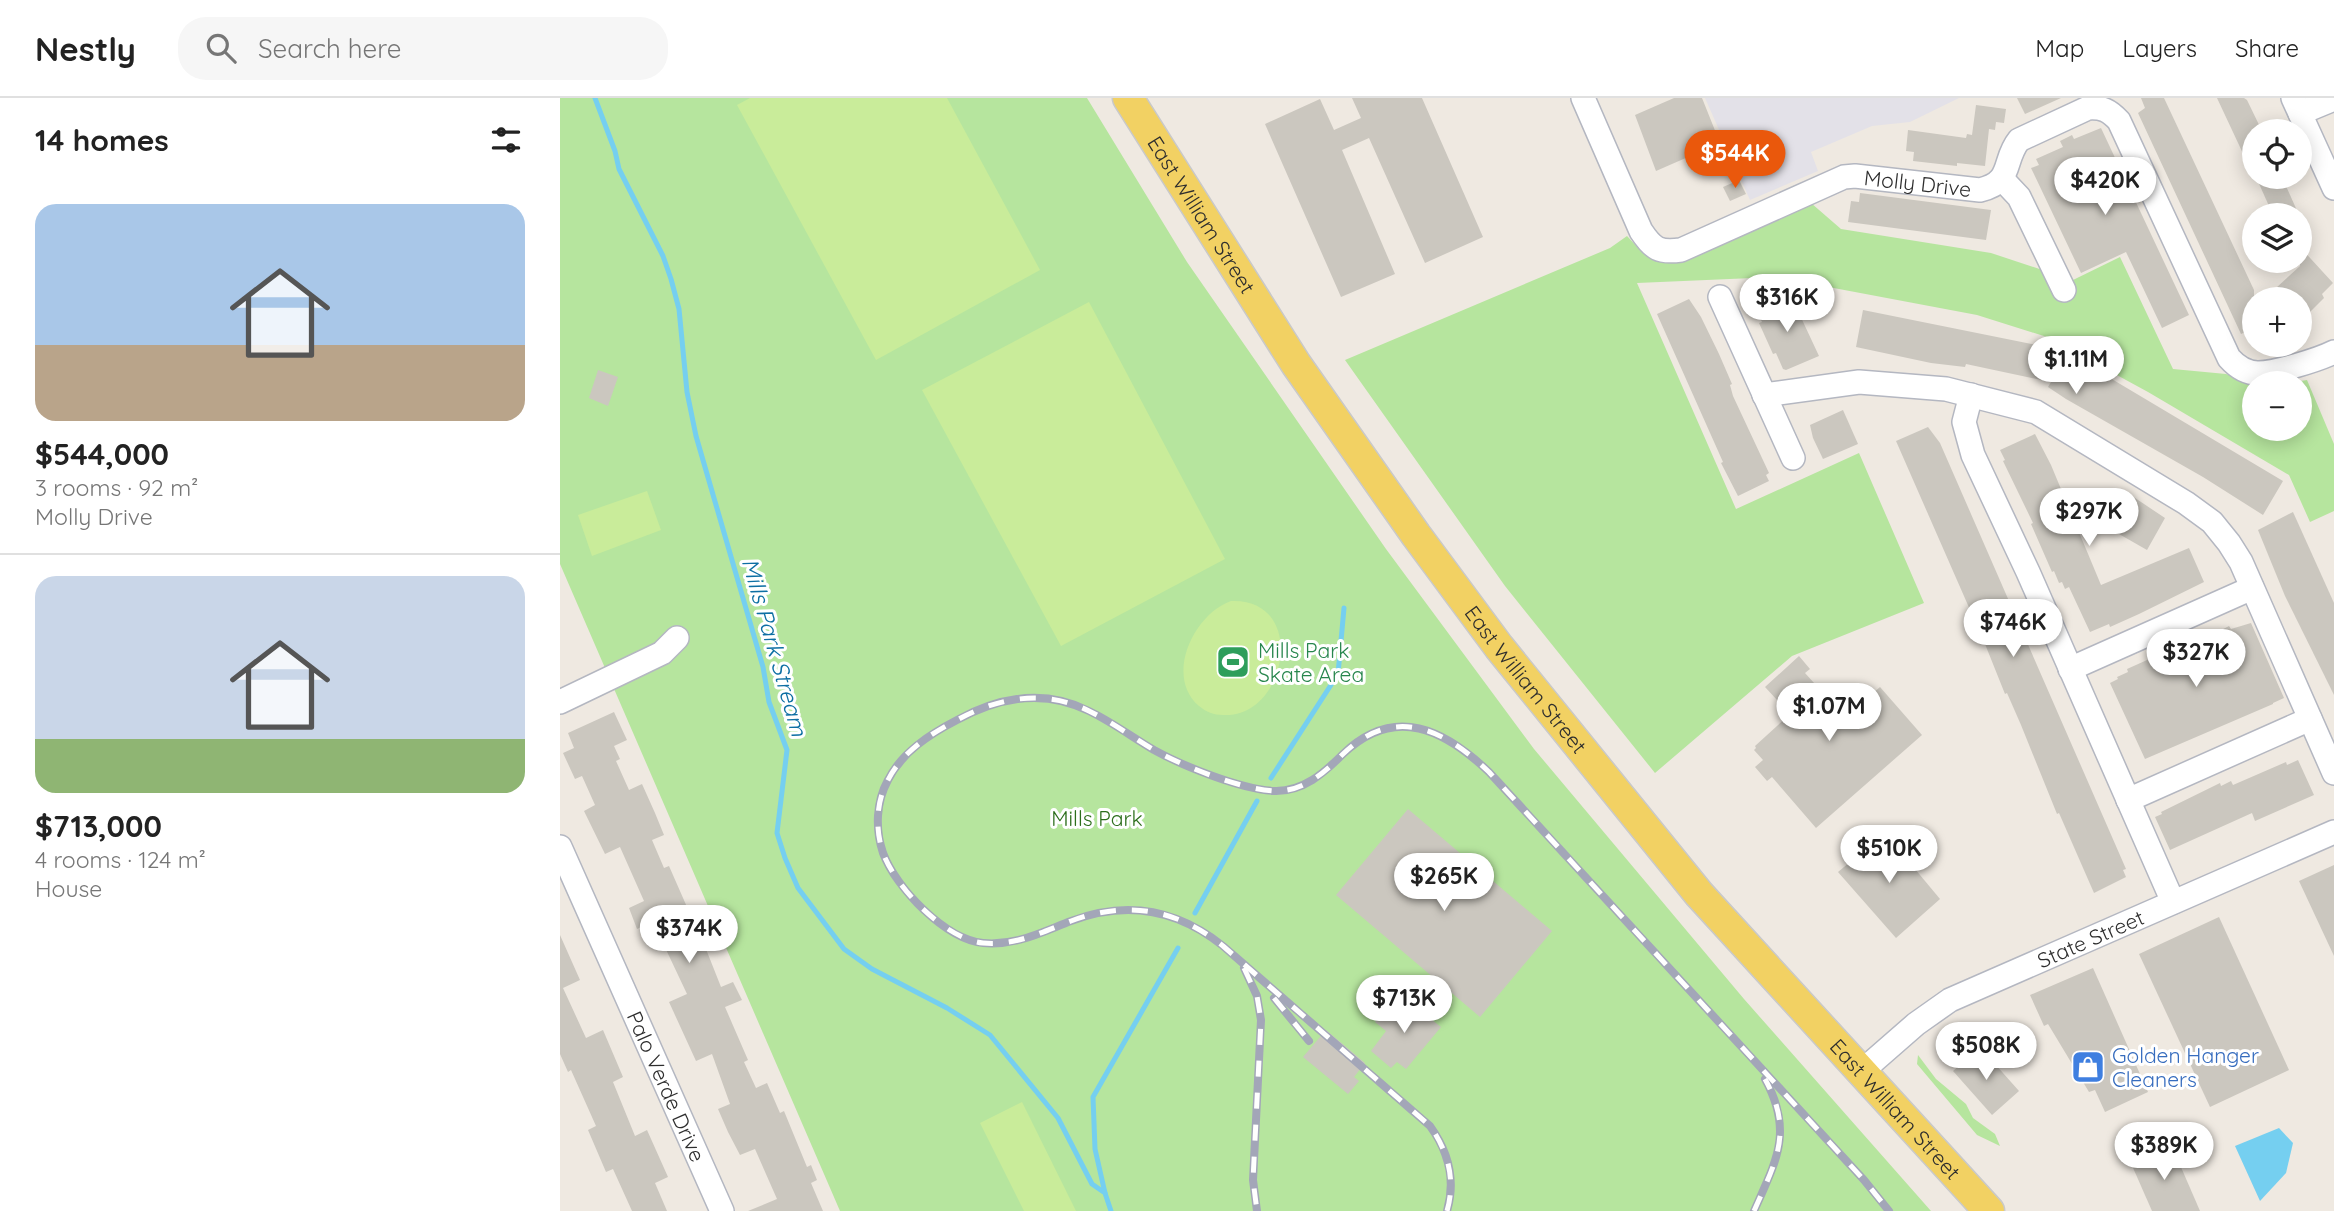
<!DOCTYPE html>
<html lang="en">
<head>
<meta charset="utf-8">
<style>
  :root { --surface:#fff; --page:#f6f6f6; --text:#222; --muted:#767676; --line:#e0e0e0; --accent:#ea580c }
  body { margin:0; font-family:Quicksand,sans-serif; background:var(--page); color:var(--text); height:100vh; display:flex; flex-direction:column; font-size:26px; white-space:nowrap }
  * { box-sizing:border-box; margin:0 }
  p { font-size:23px; color:var(--muted) }
  .icon { flex:none; width:38px; height:38px; fill:none; stroke:currentColor; stroke-width:2; stroke-linecap:round; stroke-linejoin:round }
  .map { position:relative; flex:1; overflow:hidden }
  .drawer { display:flex; flex-direction:column; background:var(--surface); width:560px }
  .drawer>* { flex:none }
  .buttons { position:absolute; left:1682px; top:21px; display:grid; gap:14px }
  .buttons a { display:grid; place-items:center; width:70px; height:70px; border-radius:50%; background:var(--surface); box-shadow:0 4px 18px #0003; font-size:35px }
  .price { position:absolute; translate:-50% -60px; padding:0 16px; border-radius:24px; background:#fff; color:#222; font-size:23px; line-height:46px; filter:drop-shadow(0 2px 4px #0008) }
  .price::after { content:''; position:absolute; left:50%; top:42px; width:21px; height:16px; margin-left:-10px; background:inherit; clip-path:polygon(0 0,100% 0,50% 100%) }
  .price.selected { background:var(--accent); color:#fff }
  ul { padding:0; list-style:none }
  li { display:grid; align-content:center; gap:14px; height:371px; padding:0 35px }
  li+li { border-top:2px solid var(--line) }
  li span { display:grid; place-items:center; height:217px; border-radius:21px; color:#555 }
  li>.icon { margin-inline-start:auto }
  span .icon { width:126px; height:126px; fill:#fffc; stroke-width:1 }
  li b { font-size:30px }
  h2 { display:flex; justify-content:space-between; align-items:center; height:84px; padding:0 35px; font-size:30px }
  header { display:flex; align-items:center; gap:42px; box-sizing:border-box; height:98px; padding:0 35px; background:var(--surface); border-bottom:2px solid var(--line) }
  header strong { font-size:33px }
  nav { display:flex; gap:38px; margin-inline-start:auto; font-size:24px }
  .search { width:490px; height:63px; background:var(--page); display:flex; align-items:center; gap:18px; box-sizing:border-box; padding:0 24px; border-radius:28px; color:var(--muted); font-size:26px }
  main { display:flex; flex:1; min-height:0 }
  .map>svg:first-child { display:block }
  .industrial { fill:#e3e1e8 }
  .green { fill:#b6e59e }
  .pitch { fill:#c9ec9a }
  .water { fill:#75cff0 }
  .lines { fill:none; stroke-linecap:round; stroke-linejoin:round }
  .stream { stroke:#75cff0; stroke-width:5 }
  .building { fill:#cbc7bf }
  .minor-casing { stroke:#b4b7c1; stroke-width:26 }
  .major-casing { stroke:#c9c9c9; stroke-width:33 }
  .minor { stroke:#fff; stroke-width:23 }
  .major { stroke:#f2d163; stroke-width:30 }
  .rail-casing { stroke:#a3a6b8; stroke-width:8 }
  .rail { stroke:#fff; stroke-width:5; stroke-dasharray:16; stroke-linecap:butt }
  .labels { text-anchor:middle; dominant-baseline:central; stroke-width:6; stroke-linejoin:round; paint-order:stroke }
  .street-label { font-size:21px; fill:#2e2e2e; stroke:#fff }
  .leisure-label { font-size:21px; fill:#27864d; stroke:#fff; text-anchor:start }
  .park-label { font-size:21px; fill:#2c6e1b; stroke:#fff }
  .shop-label { font-size:21px; fill:#366cbe; stroke:#fff; text-anchor:start }
  .water-label { font-size:23px; font-style:italic; fill:#0d6fa3; stroke:#fff }
</style>
</head>
<body>
<header>
<strong>Nestly</strong>
<div class="search"><svg class="icon" aria-label="search" viewBox="0 0 24 24"><circle cx="10" cy="10" r="6"/><path d="M15 15l6 6"/></svg>Search here</div>
<nav><a>Map</a><a>Layers</a><a>Share</a></nav>
</header>
<main>
<section class="drawer">
<h2>14 homes<svg class="icon" aria-label="filters" viewBox="0 0 24 24"><path d="M4 7h16M4 17h16"/><circle cx="9" cy="7" r="2"/><circle cx="15" cy="17" r="2"/></svg></h2>
<ul>
<li><span style="background:linear-gradient(#a9c7e8 65%,#b9a48a 0)"><svg class="icon" aria-label="home" viewBox="0 0 24 24"><path d="M3 11l9-7 9 7M6 9v11h12V9"/></svg></span><div><b>$544,000</b><p>3 rooms · 92 m²</p><p>Molly Drive</p></div></li>
<li><span style="background:linear-gradient(#c9d6e8 75%,#8fb573 0)"><svg class="icon" aria-label="home" viewBox="0 0 24 24"><path d="M3 11l9-7 9 7M6 9v11h12V9"/></svg></span><div><b>$713,000</b><p>4 rooms · 124 m²</p><p>House</p></div></li>
</ul>
</section>
<div class="map">
<svg width="1774" height="1113" viewBox="0 0 1774 1113">
  <rect width="100%" height="100%" fill="#efe9e1"/>
  <path class="industrial" d="M1145,0H1399L1350,24L1312,28L1251,54L1258,73L1190,102Z"/>
  <g class="green">
    <path d="M0,0H527L627,164L826,451L974,651L1184,901L1371,1113H280L0,466Z"/>
    <path d="M1251,105L1281,131L1431,155L1513,182L1560,159L1613,271L1666,276L1694,286V331H1740V285H1728L1747,282L1774,346V413L1750,424L1729,377L1588,294L1487,239L1417,217L1216,179L1077,185L1176,411L1299,355L1364,505L1232,558L1095,675L945,488L785,262L1050,150L1067,138L1082,154L1101,160Z"/>
    <path d="M1358,957L1376,981L1406,1006L1413,1020L1435,1036L1440,1048L1417,1037L1357,966Z"/>
  </g>
  <g class="pitch">
    <path d="M190,0H387L480,172L316,262L177,7Z"/>
    <path d="M529,204L665,461L501,548L362,292Z"/>
    <path d="M87,393L101,432L32,458L18,417Z"/>
    <path d="M671,503C749,500 727,621 663,617C654,617 646,614 639,608C604,578 634,516 671,503Z"/>
    <path d="M462,1004L516,1113H464L420,1025Z"/>
  </g>
  <path class="water" d="M1719,1030L1733,1045L1726,1075L1700,1103L1675,1048Z"/>
  <g class="lines">
    <g class="stream">
      <path d="M35,0L55,53L59,71L103,158L111,181L119,211L127,294L136,338L203,569L209,604L227,652L217,735L225,760L238,790L284,851L312,871L387,910L430,937L498,1020L532,1086L545,1095L551,1113"/>
      <path d="M711,680L778,576L784,510"/>
      <path d="M635,815L697,703"/>
      <path d="M545,1095L535,1051L533,999L618,850"/>
    </g>
  </g>
  <g class="building">
    <path d="M792,0H862L923,139L865,165L809,40L782,52L835,176L781,199L705,26L760,1L774,32L801,20Z"/>
    <path d="M1114,0H1142L1160,45L1096,73L1075,17Z"/>
    <path d="M1457,0H1501L1465,16Z"/>
    <path d="M1581,0H1604L1694,192V230L1681,236L1578,15L1585,10Z"/>
    <path d="M1657,0H1684L1687,2L1702,33H1694V79Z"/>
    <path d="M1416,7L1446,11L1444,25L1436,24L1435,32L1429,31L1425,68L1397,65V68L1353,63L1354,54L1346,53L1348,32L1406,40L1407,36L1412,37Z"/>
    <path d="M1541,30L1629,217L1602,230L1566,154L1521,175L1471,70L1479,67L1476,61L1503,49L1500,43L1512,37L1514,41Z"/>
    <path d="M1696,79H1722L1739,117H1713Z"/>
    <path d="M1179,82L1186,96L1170,103L1163,89Z"/>
    <path d="M1300,95L1431,112L1426,142L1288,124L1291,103L1299,104Z"/>
    <path d="M1740,149L1773,185L1762,196L1764,200L1740,224V201H1704L1740,168Z"/>
    <path d="M1231,198L1259,258L1226,272L1223,271L1216,255L1213,256L1199,225L1202,224L1197,213Z"/>
    <path d="M1129,201L1141,219L1159,256L1172,286L1170,287L1173,298L1209,375L1206,377L1209,383L1178,398L1161,365L1163,364L1097,216Z"/>
    <path d="M1303,212L1501,252L1546,276L1545,277L1723,383L1703,417L1643,379L1506,301L1488,289L1491,284L1406,266L1405,269L1371,265L1296,249Z"/>
    <path d="M38,272L58,279L48,308L29,300Z"/>
    <path d="M1283,312L1298,346L1263,361L1253,340L1250,327Z"/>
    <path d="M1368,329L1380,345L1566,771L1563,772L1566,779L1534,795L1499,715L1497,716L1461,627L1447,595L1445,596L1425,546L1336,343Z"/>
    <path d="M1475,336L1491,367L1541,487L1629,450L1644,484L1579,516L1550,529L1549,526L1530,534L1509,489L1505,491L1502,484L1499,485L1494,473L1492,474L1471,426L1473,425L1443,363L1445,362L1440,352Z"/>
    <path d="M1549,390L1555,394L1557,391L1568,398L1569,396L1605,420L1587,452L1531,420Z"/>
    <path d="M1733,414L1774,505V597L1725,498L1698,432Z"/>
    <path d="M1691,525L1724,600L1713,605V606L1585,661L1550,585L1558,581L1557,579L1568,574L1567,571L1596,558L1597,561L1614,553L1615,556L1669,528L1671,531Z"/>
    <path d="M1239,558L1250,571L1245,575L1273,606L1290,591L1302,605L1320,589L1362,637L1256,730L1212,679L1207,683L1195,669L1203,662L1194,652L1196,650L1195,648L1230,616L1205,589Z"/>
    <path d="M54,614L67,642L54,648L60,661L56,663L69,692L82,686L95,715L104,737L92,742L104,770L109,768L127,809L121,812L136,844L142,841L161,889L173,884L182,902L165,909L188,962L184,964L196,990L207,985L220,1015L224,1013L247,1069L251,1067L257,1082L251,1085L263,1113H188L217,1101L195,1051L180,1057L168,1034L158,1011L170,1006L152,956L136,963L109,904L127,896L93,824L77,831L69,810L84,803L60,749L45,756L24,713L35,707L22,678L15,681L3,655L14,650L8,635Z"/>
    <path d="M1738,662L1754,697L1695,723L1692,715L1610,752L1595,719L1602,716L1601,714L1660,685L1661,688L1671,683L1673,687L1726,664L1727,667Z"/>
    <path d="M848,711L992,833L920,919L776,797Z"/>
    <path d="M1325,735L1380,801L1336,840L1278,774Z"/>
    <path d="M1774,767V858L1739,783Z"/>
    <path d="M1659,819L1729,972L1650,1009L1579,856Z"/>
    <path d="M0,837L20,882L3,890L26,940L43,932L63,979L53,984L75,1038L87,1032L108,1079L95,1085L107,1113H72L53,1071L46,1074L28,1032L36,1028L11,972L8,974L0,956Z"/>
    <path d="M1533,870L1588,994L1545,1014L1535,992L1529,994L1488,926L1484,928L1470,897Z"/>
    <path d="M831,904L843,914L851,905L881,929L846,971L837,964L831,970L811,953L826,933L815,924Z"/>
    <path d="M766,932L805,965L794,979L799,983L788,996L743,959Z"/>
    <path d="M1416,953L1423,961L1427,957L1459,993L1432,1017L1393,973Z"/>
    <path d="M1611,1046L1640,1113H1592L1570,1063Z"/>
  </g>
  <g class="lines">
    <defs>
      <g id="minor">
        <path id="s1" d="M1023,0L1081,133C1093,151 1099,155 1121,152L1284,79L1295,78L1420,92C1454,84 1442,63 1459,42L1528,10C1542,9 1549,12 1559,23L1669,260C1677,269 1686,275 1698,275C1715,275 1758,262 1774,254"/>
        <path d="M1733,0L1774,90"/>
        <path d="M1740,15L1774,1"/>
        <path d="M1442,81L1459,99L1504,192"/>
        <path d="M1160,199L1233,360"/>
        <path d="M1204,297L1299,284L1386,291L1476,314L1626,405L1652,424L1669,445L1681,464L1774,675"/>
        <path d="M1411,297L1404,324L1413,357L1468,474L1613,804"/>
        <path d="M1510,571L1692,490"/>
        <path d="M0,604L102,555L117,540"/>
        <path d="M1568,702L1750,621"/>
        <path id="s2" d="M0,749L162,1113"/>
        <path id="s3" d="M1301,974L1356,926L1390,902L1774,734"/>
      </g>
      <g id="major">
        <path id="s4" d="M568,0L736,266L856,437L939,549L1139,796L1429,1113"/>
      </g>
    </defs>
    <use href="#minor" class="minor-casing"/>
    <use href="#major" class="major-casing"/>
    <use href="#minor" class="minor"/>
    <use href="#major" class="major"/>
    <defs>
      <g id="rail">
        <path d="M684,870L697,898L701,922L693,1082L697,1113"/>
        <path d="M714,900L749,943"/>
        <path d="M887,1113C896,1082 888,1053 870,1028L663,848C617,811 567,802 511,823C482,834 456,848 423,845C385,841 336,790 323,755C315,731 316,704 328,682C342,654 370,636 397,622C439,599 485,591 529,613C552,624 572,639 594,652C623,668 680,691 714,693C743,694 764,675 783,656C835,606 885,632 929,674L1304,1082L1329,1113"/>
        <path d="M1194,1113C1216,1063 1234,1034 1205,981"/>
      </g>
    </defs>
    <use href="#rail" class="rail-casing"/>
    <use href="#rail" class="rail"/>
  </g>
  <defs>
    <symbol id="stadium-square" viewBox="-11 -11 22 22"><rect x="-9" y="-9" width="18" height="18" rx="4" fill="#2e9e5b" stroke="#fff"/><path d="M0-5a6.5 5 0 1 0 0 10a6.5 5 0 1 0 0-10ZM-3.5-1.8h7v3.6h-7Z" fill="#fff"/></symbol>
    <symbol id="shop-square" viewBox="-11 -11 22 22"><rect x="-9" y="-9" width="18" height="18" rx="4" fill="#3f7fe0" stroke="#fff"/><path d="M-5-2.5h2.3a2.7 3.5 0 0 1 5.4 0H5L5.5 6h-11ZM-1.5-2.5h3a1.5 2.3 0 0 0-3 0Z" fill="#fff"/></symbol>
  </defs>
  <g fill-rule="evenodd">
    <use href="#stadium-square" x="654" y="545" width="38" height="38"/>
    <use href="#shop-square" x="1509" y="950" width="38" height="38"/>
  </g>
  <g class="labels">
    <g class="street-label">
      <text stroke="none"><textPath href="#s1" startOffset="446">Molly Drive</textPath></text>
      <text stroke="none"><textPath href="#s4" startOffset="138">East William Street</textPath></text>
      <text stroke="none"><textPath href="#s4" startOffset="705">East William Street</textPath></text>
      <text stroke="none"><textPath href="#s3" startOffset="268">State Street</textPath></text>
      <text stroke="none"><textPath href="#s2" startOffset="262">Palo Verde Drive</textPath></text>
      <text stroke="none"><textPath href="#s4" startOffset="1272">East William Street</textPath></text>
    </g>
    <g class="leisure-label">
      <text x="698" y="552">Mills Park<tspan x="698" dy="24">Skate Area</tspan></text>
    </g>
    <g class="park-label">
      <text x="537" y="720">Mills Park</text>
    </g>
    <g class="shop-label">
      <text x="1552" y="957">Golden Hanger<tspan x="1552" dy="24">Cleaners</tspan></text>
    </g>
    <g class="water-label">
      <text transform="translate(215 549) rotate(74)">Mills Park Stream</text>
    </g>
  </g>
</svg>
<div class="buttons">
<a><svg class="icon" aria-label="locate" viewBox="0 0 24 24"><circle cx="12" cy="12" r="6"/><path d="M12 2v4M12 18v4M2 12h4M18 12h4"/></svg></a>
<a><svg class="icon" aria-label="layers" viewBox="0 0 24 24"><path d="M12 4l9 5-9 5-9-5zM3 14l9 5 9-5"/></svg></a>
<a>+</a>
<a>−</a>
</div>
<b class="price selected" style="left:1175px;top:92px">$544K</b>
<b class="price" style="left:1545px;top:119px">$420K</b>
<b class="price" style="left:1227px;top:236px">$316K</b>
<b class="price" style="left:1516px;top:298px">$1.11M</b>
<b class="price" style="left:1529px;top:450px">$297K</b>
<b class="price" style="left:1453px;top:561px">$746K</b>
<b class="price" style="left:1636px;top:591px">$327K</b>
<b class="price" style="left:1269px;top:645px">$1.07M</b>
<b class="price" style="left:1329px;top:787px">$510K</b>
<b class="price" style="left:884px;top:815px">$265K</b>
<b class="price" style="left:129px;top:867px">$374K</b>
<b class="price" style="left:844px;top:937px">$713K</b>
<b class="price" style="left:1426px;top:984px">$508K</b>
<b class="price" style="left:1604px;top:1084px">$389K</b>
</div>
</main>
</body>
</html>
